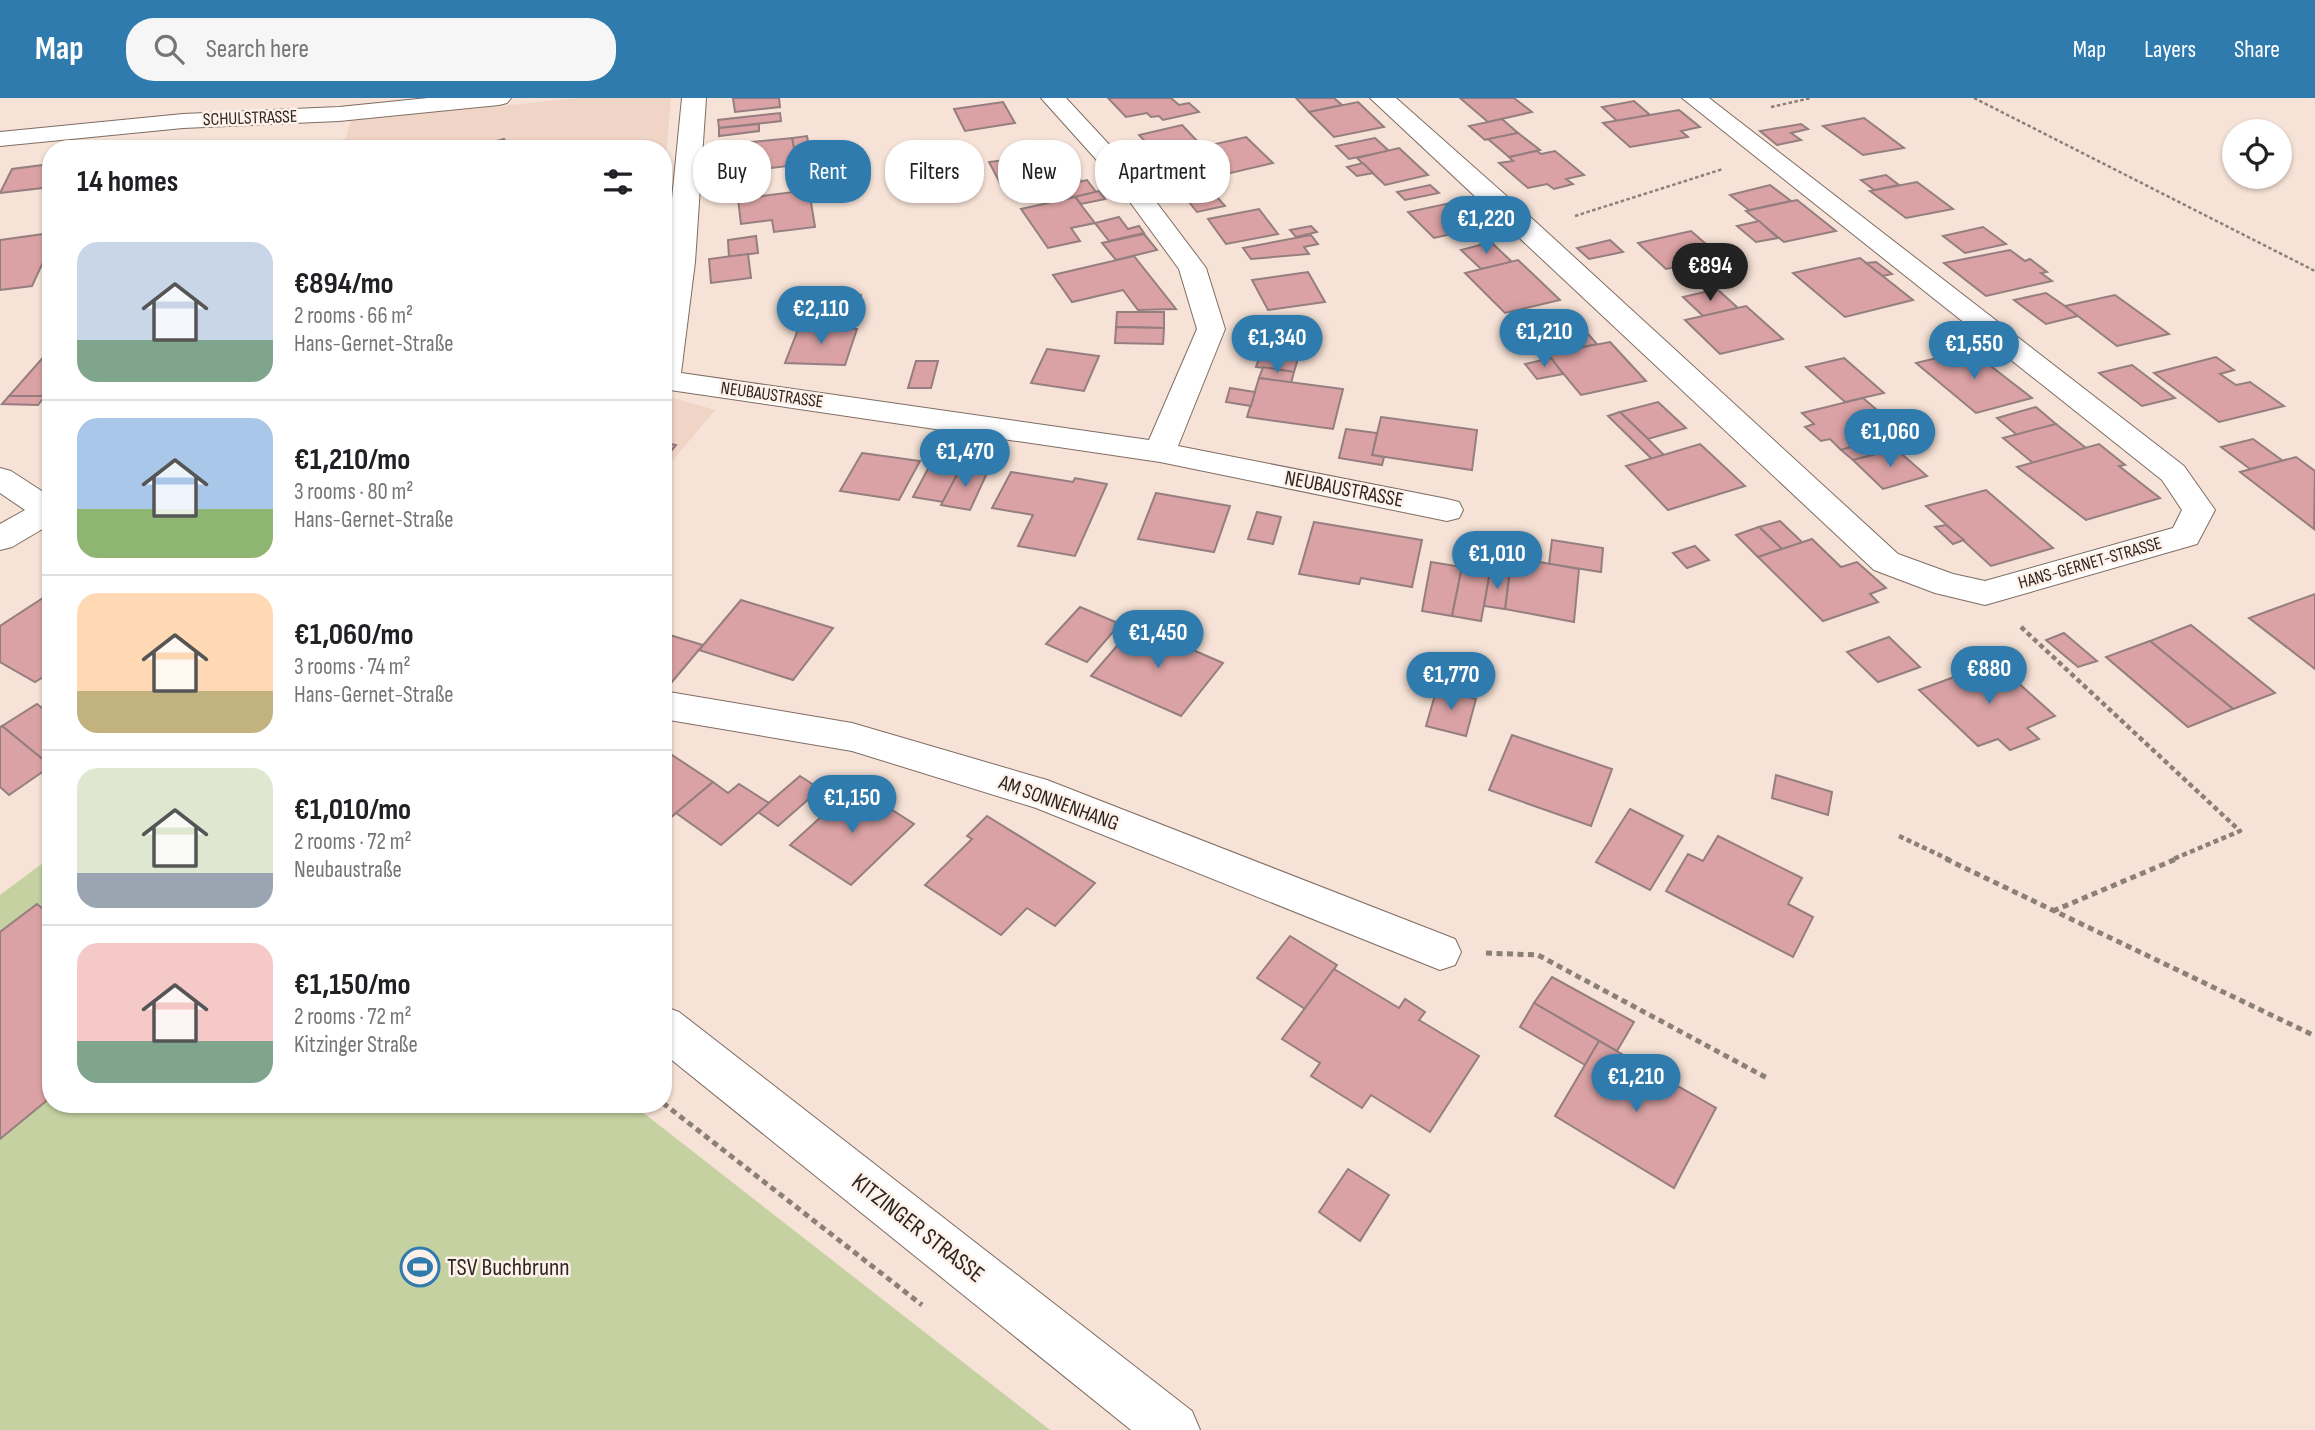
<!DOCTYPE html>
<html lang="en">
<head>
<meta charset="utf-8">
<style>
  :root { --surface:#fff; --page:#f6f6f6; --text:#202124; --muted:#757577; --line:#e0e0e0; --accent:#2f7bae }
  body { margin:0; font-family:"Sofia Sans Condensed",sans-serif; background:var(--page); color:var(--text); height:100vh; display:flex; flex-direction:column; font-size:26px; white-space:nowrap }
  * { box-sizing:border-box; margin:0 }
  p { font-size:23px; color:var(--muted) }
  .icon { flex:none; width:38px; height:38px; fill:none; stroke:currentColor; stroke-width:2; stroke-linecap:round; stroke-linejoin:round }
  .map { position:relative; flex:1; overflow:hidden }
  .panel { position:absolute; left:42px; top:42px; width:630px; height:973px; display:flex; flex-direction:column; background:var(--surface); border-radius:28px; box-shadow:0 2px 5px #0004 }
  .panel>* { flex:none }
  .top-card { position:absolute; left:693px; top:42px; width:665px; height:63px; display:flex; gap:14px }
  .fabs { position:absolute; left:2222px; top:21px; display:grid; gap:14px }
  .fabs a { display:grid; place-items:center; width:70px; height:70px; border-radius:50%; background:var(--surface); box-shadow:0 2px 5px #0004; font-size:35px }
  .price { position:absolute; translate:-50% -60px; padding:0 16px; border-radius:24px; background:var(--accent); color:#fff; font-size:23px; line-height:46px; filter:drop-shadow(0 2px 4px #0008) }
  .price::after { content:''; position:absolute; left:50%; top:42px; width:21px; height:16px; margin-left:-10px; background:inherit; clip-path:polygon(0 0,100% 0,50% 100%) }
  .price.current { background:#222; color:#fff }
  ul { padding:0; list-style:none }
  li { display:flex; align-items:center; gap:21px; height:175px; padding:0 35px }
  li+li { border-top:2px solid var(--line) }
  li span { display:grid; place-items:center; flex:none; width:196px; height:140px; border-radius:21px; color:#555 }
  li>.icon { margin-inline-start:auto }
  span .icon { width:84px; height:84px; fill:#fffc; stroke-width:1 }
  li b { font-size:30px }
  h2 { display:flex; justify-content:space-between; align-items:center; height:84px; padding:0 35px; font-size:30px }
  .tag { padding:0 24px; border-radius:28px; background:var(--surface); box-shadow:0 2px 5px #0004; font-size:24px; line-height:63px }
  .tag.current { background:var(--accent); color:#fff }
  header { display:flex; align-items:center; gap:42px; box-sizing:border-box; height:98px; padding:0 35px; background:var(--accent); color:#fff }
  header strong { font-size:33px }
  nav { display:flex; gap:38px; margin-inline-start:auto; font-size:24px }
  .search { width:490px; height:63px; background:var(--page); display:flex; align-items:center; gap:18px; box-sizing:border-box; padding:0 24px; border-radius:28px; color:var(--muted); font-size:26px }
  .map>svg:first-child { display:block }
  .built { fill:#f0d4c5 }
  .green { fill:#c5d1a0 }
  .building { fill:#daa2a4; stroke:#957e7f; stroke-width:2 }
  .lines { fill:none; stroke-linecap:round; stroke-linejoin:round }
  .minor-casing { stroke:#7f6d63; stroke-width:2 }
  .path-far2 { stroke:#8c7f77; stroke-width:2.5; stroke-dasharray:3.5 2.5; stroke-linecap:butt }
  .path-far1 { stroke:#8c7f77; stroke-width:4.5; stroke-dasharray:5 3.5; stroke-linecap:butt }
  .path { stroke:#8c7f77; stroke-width:5; stroke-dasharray:6 4.5; stroke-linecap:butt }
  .minor { fill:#fff; fill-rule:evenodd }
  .labels { text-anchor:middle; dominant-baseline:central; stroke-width:5; stroke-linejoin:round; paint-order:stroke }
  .far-street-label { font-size:18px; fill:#2d2521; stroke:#fdf1ea }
  .street-label { font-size:21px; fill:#2d2521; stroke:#fdf1ea }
  .near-street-label { font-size:24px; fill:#2d2521; stroke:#fdf1ea }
  .near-poi-label { font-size:24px; fill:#2d2521; stroke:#fdf1ea; text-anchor:start }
</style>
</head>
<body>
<header>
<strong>Map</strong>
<div class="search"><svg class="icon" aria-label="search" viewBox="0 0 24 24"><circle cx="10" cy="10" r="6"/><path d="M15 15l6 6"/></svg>Search here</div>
<nav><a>Map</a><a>Layers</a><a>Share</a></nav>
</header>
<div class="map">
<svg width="2315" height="1332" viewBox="0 0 2315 1332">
  <rect width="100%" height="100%" fill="#f6e2d6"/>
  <g class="built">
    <path d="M579,0H671L663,93V51H342L351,23Z"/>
    <path d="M663,297L715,312L663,374Z"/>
  </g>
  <path class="green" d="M51,759V1006H632L1050,1332H0V797Z"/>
  <g class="building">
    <path d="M733,0H779L780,9L735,14Z"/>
    <path d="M1108,0H1171L1179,7L1189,5L1199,14L1163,22L1159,18L1151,19L1147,15L1126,19Z"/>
    <path d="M1296,0H1334L1342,7L1309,14Z"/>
    <path d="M1460,0H1514L1532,14L1488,24Z"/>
    <path d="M1634,3L1650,17L1617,23L1602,9Z"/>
    <path d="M1003,4L1015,25L965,33L954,11Z"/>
    <path d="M1358,4L1384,29L1334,39L1309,14Z"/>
    <path d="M1679,12L1700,29L1681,33L1688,39L1630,49L1603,25Z"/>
    <path d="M780,15L781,23L719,30L718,22Z"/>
    <path d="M1864,20L1904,50L1863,57L1823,28Z"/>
    <path d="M1502,21L1518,35L1485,42L1469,28Z"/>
    <path d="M759,26V33L719,38V30Z"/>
    <path d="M1801,26L1808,31L1791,35L1801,42L1777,47L1760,33Z"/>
    <path d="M1182,27L1199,45L1156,55L1139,37Z"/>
    <path d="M1518,35L1540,52L1509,59L1488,41Z"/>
    <path d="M807,38L809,49L794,51L792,40Z"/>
    <path d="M1246,39L1273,65L1192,84L1167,57Z"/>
    <path d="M792,40L797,67L746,73L743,45Z"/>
    <path d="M1375,40L1389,53L1349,61L1336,48Z"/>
    <path d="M504,41L512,51H469Z"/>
    <path d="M344,43L341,51H279L280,49Z"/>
    <path d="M1399,50L1428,77L1385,87L1357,60Z"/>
    <path d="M1537,53L1541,56L1555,53L1584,77L1566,81L1573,86L1554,91L1547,86L1528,90L1499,65L1513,63L1509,59Z"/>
    <path d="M1061,55L1067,65L1046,69L1051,77L1000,85L989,64Z"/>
    <path d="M1067,65L1082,84L1059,89L1046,69Z"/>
    <path d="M1363,65L1373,75L1357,78L1347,69Z"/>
    <path d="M51,66V89L0,95L12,71Z"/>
    <path d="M1886,77L1899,87L1874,92L1861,82Z"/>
    <path d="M1087,82L1096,94L1065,101L1056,89Z"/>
    <path d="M1917,84L1953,111L1906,120L1870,93Z"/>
    <path d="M1430,87L1439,95L1405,102L1397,94Z"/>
    <path d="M1770,87L1791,103L1749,112L1730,97Z"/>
    <path d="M1208,89L1225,108L1197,114L1181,94Z"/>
    <path d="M809,92L815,129L774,134L772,122L741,126L738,101Z"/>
    <path d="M1099,93L1105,101L1081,106L1075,99Z"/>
    <path d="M1075,99L1095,125L1071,130L1080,143L1048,150L1021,111Z"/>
    <path d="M1797,102L1836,133L1784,144L1746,113Z"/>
    <path d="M1455,104L1482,129L1434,140L1408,114Z"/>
    <path d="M1259,111L1278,136L1226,146L1208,121Z"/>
    <path d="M1119,119L1128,131L1139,128L1144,135L1109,143L1095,125Z"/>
    <path d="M1759,123L1778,140L1756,144L1737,128Z"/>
    <path d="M1311,128L1317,134L1296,139L1290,132Z"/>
    <path d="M1983,129L2006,146L1965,155L1943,138Z"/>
    <path d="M1691,133L1721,159L1666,171L1638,145Z"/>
    <path d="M51,135V147L32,188L0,192V142Z"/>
    <path d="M1144,136L1157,152L1116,162L1102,145Z"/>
    <path d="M1311,137L1318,146L1304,149L1309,156L1251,161L1243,150Z"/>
    <path d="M756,138L758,155L729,159L728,142Z"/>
    <path d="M1610,142L1623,154L1589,161L1577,150Z"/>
    <path d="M1491,144L1512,164L1481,171L1461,152Z"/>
    <path d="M2010,152L2025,163L2030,161L2047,174L2041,175L2052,183L1986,198L1944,165Z"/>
    <path d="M748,156L751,180L711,185L709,161Z"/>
    <path d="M1134,158L1176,211L1138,212L1123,192L1072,204L1053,177Z"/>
    <path d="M1860,160L1913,202L1845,219L1793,175Z"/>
    <path d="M1518,162L1560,202L1505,215L1465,175Z"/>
    <path d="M1876,164L1892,176L1883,178L1866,165Z"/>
    <path d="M1308,174L1325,204L1268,212L1252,182Z"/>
    <path d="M1717,191L1738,210L1703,218L1683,199Z"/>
    <path d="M804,195L861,197L849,231L791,229Z"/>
    <path d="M2046,195L2065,208L2078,218L2046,226L2014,202Z"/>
    <path d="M2115,197L2169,236L2117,248L2065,208Z"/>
    <path d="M1746,208L1783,241L1720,256L1685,222Z"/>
    <path d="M1117,214H1164V230L1116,229Z"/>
    <path d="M1573,219L1597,246L1553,255L1529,228Z"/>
    <path d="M799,229L857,231L845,267L785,265Z"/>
    <path d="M1116,229L1164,230L1163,246L1115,245Z"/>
    <path d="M1610,244L1646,283L1581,297L1547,256Z"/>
    <path d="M1047,251L1099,258L1084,293L1031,285Z"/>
    <path d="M1262,252L1299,257L1294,274L1256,269Z"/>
    <path d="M1970,252L2032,300L1976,315L1916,265Z"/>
    <path d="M47,255H51V298H9Z"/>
    <path d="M2216,259L2234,272L2220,276L2236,287L2250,284L2284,308L2219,324L2154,275Z"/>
    <path d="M1551,260L1563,276L1537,281L1525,266Z"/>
    <path d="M1844,260L1884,295L1845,304L1806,269Z"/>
    <path d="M916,263H938L931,290H908Z"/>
    <path d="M2132,267L2175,300L2142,308L2099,275Z"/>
    <path d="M1263,269L1294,274L1291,285L1259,280Z"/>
    <path d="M1259,280L1343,291L1333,331L1247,319Z"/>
    <path d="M1230,290L1255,294L1251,308L1226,304Z"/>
    <path d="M9,298H45L38,307L2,306Z"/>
    <path d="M1863,300L1904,335L1841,352L1830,341L1821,343L1805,329L1814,326L1802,315Z"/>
    <path d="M1658,304L1686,330L1648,341L1620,314Z"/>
    <path d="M2036,309L2056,326L2017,337L1997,320Z"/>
    <path d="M1620,314L1648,341L1664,357L1652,361L1608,318Z"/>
    <path d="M1381,319L1477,332L1472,372L1372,357Z"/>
    <path d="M2056,326L2086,350L2033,365L2003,340Z"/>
    <path d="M1346,331L1377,335L1372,357L1384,359L1382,367L1339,360Z"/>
    <path d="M2253,341L2283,363L2250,371L2221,349Z"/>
    <path d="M1871,343L1884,354L1853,362L1841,352Z"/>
    <path d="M663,344L676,347L663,363Z"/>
    <path d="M1700,346L1745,388L1668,412L1626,368Z"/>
    <path d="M2099,346L2125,367L2119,368L2160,400L2086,422L2017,369Z"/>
    <path d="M1896,351L1927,378L1883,391L1853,362Z"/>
    <path d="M862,355L920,363L899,402L840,393Z"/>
    <path d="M2296,359L2315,373L2314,431L2240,374Z"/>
    <path d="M931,365L961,369L943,404L913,399Z"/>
    <path d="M961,369L988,373L970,412L941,407Z"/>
    <path d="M1011,374L1073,384L1075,380L1107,386L1075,458L1018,448L1033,417L992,410Z"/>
    <path d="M1986,392L2053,450L1991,468L1926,408Z"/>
    <path d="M1156,395L1230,408L1214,454L1138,441Z"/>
    <path d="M1257,414L1281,419L1273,446L1248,441Z"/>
    <path d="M1780,423L1803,445L1782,451L1759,429Z"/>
    <path d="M1314,424L1422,442L1412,489L1361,480L1359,486L1299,476Z"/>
    <path d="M1946,427L1964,442L1953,446L1935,429Z"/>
    <path d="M1759,429L1782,451L1758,459L1736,437Z"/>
    <path d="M1812,441L1841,469L1857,464L1886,490L1870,496L1878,504L1823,523L1758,459Z"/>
    <path d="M1552,442L1603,450L1601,474L1549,466Z"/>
    <path d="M1695,448L1709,462L1687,470L1673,455Z"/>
    <path d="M1512,459L1579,471L1574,524L1505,511Z"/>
    <path d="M1431,464L1462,469L1452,518L1422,513Z"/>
    <path d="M1462,469L1490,474L1481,523L1452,518Z"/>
    <path d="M1490,474L1509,477L1505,511L1484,508Z"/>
    <path d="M49,496L51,574L35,584L0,564V528Z"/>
    <path d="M2315,496V571L2249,520Z"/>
    <path d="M741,502L833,530L793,582L699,552Z"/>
    <path d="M1080,509L1120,526L1087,564L1046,546Z"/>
    <path d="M1135,527L1223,565L1181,618L1091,578Z"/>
    <path d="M2191,527L2275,595L2233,611L2150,543Z"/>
    <path d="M663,535L703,547L667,590L663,589Z"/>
    <path d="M2064,535L2097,563L2078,569L2046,542Z"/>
    <path d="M1889,539L1920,569L1878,584L1847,554Z"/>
    <path d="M2150,543L2233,611L2188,629L2106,559Z"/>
    <path d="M1995,564L2055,618L2027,630L2039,641L2010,652L1998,641L1978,648L1919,592Z"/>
    <path d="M1437,590L1476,601L1466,638L1426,628Z"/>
    <path d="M37,606L51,617V668L2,628Z"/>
    <path d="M2,628L51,668L9,697L0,689V629Z"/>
    <path d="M1512,637L1612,671L1591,728L1489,692Z"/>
    <path d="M663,651L713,684L663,726Z"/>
    <path d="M1776,677L1832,694L1828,717L1772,700Z"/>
    <path d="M800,678L820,691L778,728L758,714Z"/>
    <path d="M713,684L728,695L739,686L769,705L721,747L676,715Z"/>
    <path d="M855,688L914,726L851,787L790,747Z"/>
    <path d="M1630,711L1683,738L1650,792L1596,764Z"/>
    <path d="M987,718L1095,785L1055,828L1027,810L1001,837L925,787L972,741L967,738Z"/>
    <path d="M1718,738L1802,780L1788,806L1813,819L1793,859L1666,793L1688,756L1703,763Z"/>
    <path d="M37,806L51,817V999L0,1041V834Z"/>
    <path d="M1290,838L1337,867L1305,911L1257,880Z"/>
    <path d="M1334,871L1399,910L1405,901L1425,914L1419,922L1479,958L1430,1034L1371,997L1362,1010L1311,978L1320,965L1282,941Z"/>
    <path d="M1552,879L1634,924L1617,953L1534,905Z"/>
    <path d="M1534,905L1599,943L1585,967L1520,929Z"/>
    <path d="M1599,943L1716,1010L1674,1090L1555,1018Z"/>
    <path d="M1348,1071L1389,1097L1360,1143L1319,1114Z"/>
  </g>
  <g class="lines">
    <defs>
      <g id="minor">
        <path d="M428,0H511L507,5L499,7L339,23L183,30L0,48V34L183,16L339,9Z"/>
        <path d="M682,0H706L695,164L681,275L1149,342L1197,231L1179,171L1111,78L1041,0H1066L1129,68L1206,170L1225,231L1178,348L1447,401L1459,404L1463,412L1459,420L1447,423L1160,364L663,291V192Z"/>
        <path d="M1370,0H1396L1538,126L1898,456L1953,476L1985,483L2173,430L2182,412L2162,382L1682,0H1709L2184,368L2215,412L2197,446L1985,507L1935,495L1874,472Z"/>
        <path d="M0,370L11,373L51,399V426L12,449L0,452V426L25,412L0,395Z"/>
        <path d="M663,593L852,625L1047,682L1455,841L1461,854L1455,867L1440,872L1036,710L852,653L663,621Z"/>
        <path d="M663,908L679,914L1192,1313L1200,1332H1131L663,955Z"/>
      </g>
    </defs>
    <use href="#minor" class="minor-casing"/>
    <g class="path-far2">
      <path d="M1974,0L2315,173"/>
      <path d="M1771,9L1811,0"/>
      <path d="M1575,118L1723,71"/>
    </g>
    <g class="path-far1">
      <path d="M2021,529L2240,733L2171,762"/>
      <path d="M1899,738L1950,762"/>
    </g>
    <g class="path">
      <path d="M1946,761L2315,938"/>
      <path d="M2053,813L2176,761"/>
      <path d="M1486,855L1538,857L1767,980"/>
      <path d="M663,1005L922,1207"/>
    </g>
    <use href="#minor" class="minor"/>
  </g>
  <defs>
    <symbol id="stadium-ring" viewBox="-11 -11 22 22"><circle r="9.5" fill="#fdf1ea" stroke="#2f7bae" stroke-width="1.5"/><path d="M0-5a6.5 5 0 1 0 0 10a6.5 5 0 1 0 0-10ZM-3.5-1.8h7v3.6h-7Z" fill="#2f7bae"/></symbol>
  </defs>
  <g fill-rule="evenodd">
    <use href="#stadium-ring" x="398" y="1147" width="44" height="44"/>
  </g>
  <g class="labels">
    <g class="far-street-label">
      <text transform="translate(250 20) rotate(-2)">SCHULSTRASSE</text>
      <text transform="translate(772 297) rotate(8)">NEUBAUSTRASSE</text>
      <text transform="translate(2090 465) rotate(-16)">HANS-GERNET-STRASSE</text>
    </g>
    <g class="street-label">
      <text transform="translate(1344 391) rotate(11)">NEUBAUSTRASSE</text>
      <text transform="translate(1059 705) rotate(20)">AM SONNENHANG</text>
    </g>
    <g class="near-street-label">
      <text transform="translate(918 1130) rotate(38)">KITZINGER STRASSE</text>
    </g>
    <g class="near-poi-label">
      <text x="447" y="1169">TSV Buchbrunn</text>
    </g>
  </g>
</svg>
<div class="fabs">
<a><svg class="icon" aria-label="locate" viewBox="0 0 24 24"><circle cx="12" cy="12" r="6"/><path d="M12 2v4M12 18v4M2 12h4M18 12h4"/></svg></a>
</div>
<b class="price" style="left:1486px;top:158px">€1,220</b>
<b class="price current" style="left:1710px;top:205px">€894</b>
<b class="price" style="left:821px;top:248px">€2,110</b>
<b class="price" style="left:1544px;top:271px">€1,210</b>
<b class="price" style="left:1277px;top:277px">€1,340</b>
<b class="price" style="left:1974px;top:283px">€1,550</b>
<b class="price" style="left:1890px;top:371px">€1,060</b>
<b class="price" style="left:965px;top:391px">€1,470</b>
<b class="price" style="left:1497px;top:493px">€1,010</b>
<b class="price" style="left:1158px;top:572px">€1,450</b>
<b class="price" style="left:1989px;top:608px">€880</b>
<b class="price" style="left:1451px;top:614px">€1,770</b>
<b class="price" style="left:852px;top:737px">€1,150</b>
<b class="price" style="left:1636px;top:1016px">€1,210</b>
<div class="top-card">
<a class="tag">Buy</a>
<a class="tag current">Rent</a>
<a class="tag">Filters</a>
<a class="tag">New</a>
<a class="tag">Apartment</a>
</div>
<section class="panel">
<h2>14 homes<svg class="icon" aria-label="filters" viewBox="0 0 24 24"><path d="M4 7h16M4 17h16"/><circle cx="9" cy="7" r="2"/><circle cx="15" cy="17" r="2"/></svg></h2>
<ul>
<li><span style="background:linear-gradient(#c9d6e8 70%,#7fa58c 0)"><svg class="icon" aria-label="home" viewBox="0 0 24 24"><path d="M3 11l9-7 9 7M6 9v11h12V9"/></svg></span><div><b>€894/mo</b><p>2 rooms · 66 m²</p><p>Hans-Gernet-Straße</p></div></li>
<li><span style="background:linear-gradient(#a9c7e8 65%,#8fb573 0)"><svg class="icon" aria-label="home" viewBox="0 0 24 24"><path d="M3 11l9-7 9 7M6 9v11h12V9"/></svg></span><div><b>€1,210/mo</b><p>3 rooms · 80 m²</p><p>Hans-Gernet-Straße</p></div></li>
<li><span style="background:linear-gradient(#ffd9b3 70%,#c2b280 0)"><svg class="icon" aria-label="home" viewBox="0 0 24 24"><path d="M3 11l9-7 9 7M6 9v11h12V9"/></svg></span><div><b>€1,060/mo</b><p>3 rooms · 74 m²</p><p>Hans-Gernet-Straße</p></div></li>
<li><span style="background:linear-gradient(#dfe7d0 75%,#9aa5b1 0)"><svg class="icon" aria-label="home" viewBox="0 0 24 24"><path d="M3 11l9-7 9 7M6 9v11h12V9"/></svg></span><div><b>€1,010/mo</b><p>2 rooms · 72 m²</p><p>Neubaustraße</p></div></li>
<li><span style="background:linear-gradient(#f6c9c9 70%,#7fa58c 0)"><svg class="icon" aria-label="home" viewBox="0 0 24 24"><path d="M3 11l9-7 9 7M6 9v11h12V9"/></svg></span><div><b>€1,150/mo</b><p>2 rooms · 72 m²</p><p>Kitzinger Straße</p></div></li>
</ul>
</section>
</div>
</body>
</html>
